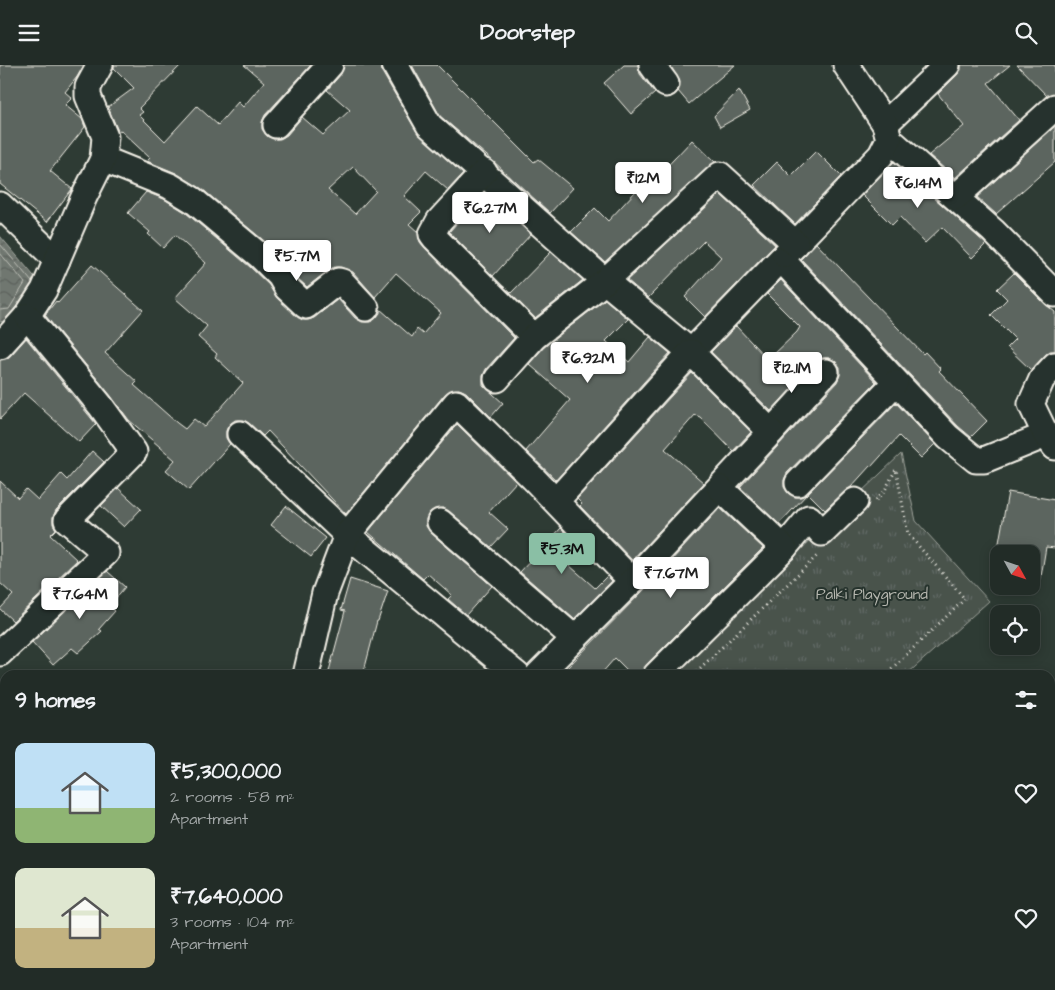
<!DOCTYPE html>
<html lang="en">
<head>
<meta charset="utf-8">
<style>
  :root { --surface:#222c27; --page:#2a342f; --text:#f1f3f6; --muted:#a2a7a7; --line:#3f4844; --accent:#8abfa5 }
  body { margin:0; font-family:"Architects Daughter",sans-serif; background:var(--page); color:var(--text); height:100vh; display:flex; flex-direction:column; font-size:19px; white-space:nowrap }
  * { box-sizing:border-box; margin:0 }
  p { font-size:16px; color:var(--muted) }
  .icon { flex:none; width:28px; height:28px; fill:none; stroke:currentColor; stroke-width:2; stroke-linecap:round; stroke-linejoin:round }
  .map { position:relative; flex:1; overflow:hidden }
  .panel { position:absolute; left:0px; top:605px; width:1055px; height:320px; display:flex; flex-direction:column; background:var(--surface); border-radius:15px 15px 0 0; box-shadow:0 2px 12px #0003,0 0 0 1px var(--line) }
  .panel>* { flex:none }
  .needle { width:32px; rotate:130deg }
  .controls { position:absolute; left:990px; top:480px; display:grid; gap:10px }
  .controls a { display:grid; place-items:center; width:50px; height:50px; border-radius:10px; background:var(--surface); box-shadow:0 2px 12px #0003,0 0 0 1px var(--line); font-size:25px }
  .price { position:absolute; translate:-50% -42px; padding:0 11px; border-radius:5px; background:#fff; color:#222; font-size:16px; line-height:32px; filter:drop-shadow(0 1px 2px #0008) }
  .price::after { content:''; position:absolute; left:50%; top:30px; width:15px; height:11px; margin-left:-8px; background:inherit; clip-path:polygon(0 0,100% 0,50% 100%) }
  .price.current { background:var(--accent); color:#111 }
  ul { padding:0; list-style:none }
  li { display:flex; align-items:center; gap:15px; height:125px; padding:0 15px }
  li span { display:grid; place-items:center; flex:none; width:140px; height:100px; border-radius:10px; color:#555 }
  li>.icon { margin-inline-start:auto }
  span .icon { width:60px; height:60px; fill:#fffc; stroke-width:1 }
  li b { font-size:21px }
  h2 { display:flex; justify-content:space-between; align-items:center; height:60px; padding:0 15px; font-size:21px }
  header { display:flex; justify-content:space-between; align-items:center; height:65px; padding:0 15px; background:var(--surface); font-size:22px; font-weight:800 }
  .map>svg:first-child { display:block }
  .park { fill:url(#park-tufts); stroke:#9ea29a }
  .water { fill:url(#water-waves); stroke:#a4a8a0 }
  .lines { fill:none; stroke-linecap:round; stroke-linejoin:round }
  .shore { stroke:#bfc0b8; stroke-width:1 }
  .building { fill:#5c655e; stroke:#f4f1e8; fill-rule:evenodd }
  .minor-casing { stroke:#f4f1e8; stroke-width:29 }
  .major-casing { stroke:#f4f1e8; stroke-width:31 }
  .path { stroke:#f4f1e8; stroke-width:3; stroke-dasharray:1 4; stroke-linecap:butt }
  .minor { stroke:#26332d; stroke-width:25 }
  .major { stroke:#26332d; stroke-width:28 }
  .labels { text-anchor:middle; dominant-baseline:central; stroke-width:4; stroke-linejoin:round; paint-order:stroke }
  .park-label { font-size:15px; fill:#b8b9b1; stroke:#26332d }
</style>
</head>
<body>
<header><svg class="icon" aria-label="menu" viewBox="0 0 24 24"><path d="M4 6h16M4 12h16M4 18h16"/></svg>Doorstep<svg class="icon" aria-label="search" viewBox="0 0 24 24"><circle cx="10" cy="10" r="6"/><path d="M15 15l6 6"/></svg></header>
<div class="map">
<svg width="1055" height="925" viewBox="0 0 1055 925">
  <defs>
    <pattern id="park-tufts" width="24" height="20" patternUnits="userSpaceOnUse" patternTransform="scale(1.25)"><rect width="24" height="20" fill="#48524c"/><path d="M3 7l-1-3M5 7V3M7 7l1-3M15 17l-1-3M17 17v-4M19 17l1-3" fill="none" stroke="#636b66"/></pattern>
    <pattern id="water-waves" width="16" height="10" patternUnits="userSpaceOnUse" patternTransform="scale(1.25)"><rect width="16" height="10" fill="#6f7770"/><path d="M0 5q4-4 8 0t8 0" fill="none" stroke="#5c605b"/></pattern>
  </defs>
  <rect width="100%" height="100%" fill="#2e3b34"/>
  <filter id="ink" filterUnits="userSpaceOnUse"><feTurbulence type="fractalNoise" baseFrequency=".02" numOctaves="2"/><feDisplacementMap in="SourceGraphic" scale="10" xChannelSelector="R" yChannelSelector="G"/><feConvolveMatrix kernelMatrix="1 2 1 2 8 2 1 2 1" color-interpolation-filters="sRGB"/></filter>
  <g filter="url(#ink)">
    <path class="park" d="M901,389L916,456L989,536L906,610H669Z"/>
    <path class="water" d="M0,171L39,217L15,255L0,257Z"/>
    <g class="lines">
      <g class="shore">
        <path d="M0,179L32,217"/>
        <path d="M0,188L25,218L9,244L0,245"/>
      </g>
    </g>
    <g class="building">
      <path d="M0,0H84L77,12L65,27L72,33L65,40L82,54L85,62L50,106L72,124L47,157L0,119Z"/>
      <path d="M114,0H181L139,43L143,47L139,50L165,76L197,41L218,60L238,37L243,42L264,17L244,0H311L265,50L262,57V64L267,71L273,74H280L287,70L302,52L323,70L350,45L327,25L341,9L344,0H381L382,7L417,67L463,109L448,125L426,106L404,131L421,147L409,159L418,167L420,177L425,183L514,273L486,304L483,311V320L503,338L491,352L466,327L459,324L451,325L445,329L346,449L268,366L263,371L250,359L244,355H235L229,360L226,366V373L230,379L189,425L166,405L175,395L129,355L111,331L45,250L56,236L58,238L92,200L143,245L105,288L137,317L134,320L177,358L185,364L194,354L204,362L243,318L215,292L217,289L198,272L207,261L175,233L206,198L175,170L163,183L148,169L150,167L128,148L146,127L164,134L185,147L250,202L269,220L277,233L302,255H308L314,253L338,234L355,253L362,257H370L375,254L380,248V244L412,272L417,264L423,269L441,248L396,208L375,232L353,207L341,202H335L330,204L307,222L298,214L290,201L270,181L202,124L176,108L147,96L150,93L120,65L118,66L108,42L134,23L114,3ZM353,102L376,126L355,149L328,125Z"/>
      <path d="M412,0H437L534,97L538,94L573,123L550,148L493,96L440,51Z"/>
      <path d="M624,0H638L640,9L655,28L631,49L604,18Z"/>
      <path d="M670,0H735L689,39L678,26L680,17Z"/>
      <path d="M961,0H1010L988,18L1019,55L955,113L929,90L964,61L938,29L957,10L961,5Z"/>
      <path d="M1017,0H1055V28L1047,31Z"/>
      <path d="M739,25L750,45L720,62L714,51Z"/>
      <path d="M1055,61V97L996,149L977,132Z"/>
      <path d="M692,75L715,97L605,197L571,167L595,143L608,156L636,126L640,130Z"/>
      <path d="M816,86L841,111L795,159L754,120L777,97L791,111Z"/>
      <path d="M894,97L986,179L972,193L942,162L925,178L900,152L892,160L862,130Z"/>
      <path d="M484,128L531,169L493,211L449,167Z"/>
      <path d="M720,129L775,180L705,252L685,232L721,192L704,176L648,233L627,215Z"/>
      <path d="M816,178L923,289L925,287L941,304L939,306L987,356L971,372L958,361L801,194Z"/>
      <path d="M551,187L583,215L535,253L503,221L511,228Z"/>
      <path d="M1014,208L1045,239L1055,247V286H1050L1045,290L1031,305L1007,282L1015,274L991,250L1007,234L997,224Z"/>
      <path d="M781,215L876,317L787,408L784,415V422L788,428L795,432H801L807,429L779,459L740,422L837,317L840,310V302L835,296L829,293H822L816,297L771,346L711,287L736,261L768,295L797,267L800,262L767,229Z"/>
      <path d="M605,234L628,254L606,276L629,297L650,272L670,288L556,415L526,386L570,335L529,299L544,282Z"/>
      <path d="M26,273L96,359L79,377L24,328L0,354V295L10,291Z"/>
      <path d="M692,308L751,367L733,386L700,352L695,350L665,384L704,418L632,495L580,441L582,439L577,434Z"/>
      <path d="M896,338L935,379L921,393L899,371L871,402L870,401L851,422L845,426L825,445L808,428Z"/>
      <path d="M457,359L516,417L489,447L508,464L491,482L449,446L443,443L435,444L430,447L426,454V461L431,468L492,521L466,550L448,534L452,530L428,509L423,514L368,467Z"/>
      <path d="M92,386L104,397L56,445L53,452V459L56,464L50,470L77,495L13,556L0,544L13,530L0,518V416L18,433L26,424L38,435L61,409L67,415Z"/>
      <path d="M118,423L141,444L124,462L101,441Z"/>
      <path d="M1008,427L1055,435V483L1046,482L1040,518H1031V489H997Z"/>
      <path d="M286,441L326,473L311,492L271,460Z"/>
      <path d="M720,443L763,483L646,600L642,610H632L615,593L600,610H560L643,526Z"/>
      <path d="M561,463L583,485L569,500L595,523L607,511L612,516L574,554L520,507Z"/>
      <path d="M107,506L125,522L109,541L115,546L99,564L102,566L78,588L72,583L53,600L32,577Z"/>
      <path d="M350,514L388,526L378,556H377L363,610H343L329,606L345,546L341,545Z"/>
    </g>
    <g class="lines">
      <defs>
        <g id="minor">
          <path d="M395,0L429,60L605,216L691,287L781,194L948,372L976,395H984L1046,370L1055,382"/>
          <path d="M652,0L666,19"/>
          <path d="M885,59L947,0"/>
          <path d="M276,60L330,0"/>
          <path d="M889,74L993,166L1055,229"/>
          <path d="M103,94L170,121L193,135L260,191L280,211L287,223L306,241L338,216L342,217L366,243"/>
          <path d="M484,107L439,156L432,169L435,173L534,272"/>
          <path d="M956,132L1055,42"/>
          <path d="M0,140L57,195"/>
          <path d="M785,190L881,90L889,74L885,59L846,0"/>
          <path d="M0,281L27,251L44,225L84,132L103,94L105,72L88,31V22L100,0"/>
          <path d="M497,314L534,272L605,216L720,110L796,179"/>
          <path d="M771,367L826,307"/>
          <path d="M240,369L347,470L517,610"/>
          <path d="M1046,370L1031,339L1042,314L1055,300"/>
          <path d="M798,418L895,318"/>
          <path d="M440,457L574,573"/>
          <path d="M784,483L809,453L822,468L855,436"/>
          <path d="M0,588L106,488L67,455L134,387L100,340L27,251"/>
          <path d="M306,610L325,528L347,470L456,338L533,413L632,516L771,367L691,287L556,436"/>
          <path d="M538,610L632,516"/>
          <path d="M656,610L784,483L720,423"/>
          <path d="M1050,862L1055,857"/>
          <path d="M189,920L209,925"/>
          <path d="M1044,920L1048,925"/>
          <path d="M231,925L232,920"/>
          <path d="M983,925L989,920"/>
        </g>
        <g id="major">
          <path d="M1050,675L1055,671"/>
          <path d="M1050,706L1055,702"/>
          <path d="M752,925L758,920"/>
          <path d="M786,925L792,920"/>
        </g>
      </defs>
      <use href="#minor" class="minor-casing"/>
      <use href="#major" class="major-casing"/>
      <g class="path">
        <path d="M876,435L884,427L896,404L908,469L965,534L888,607L890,610"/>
        <path d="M693,610L819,489"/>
        <path d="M691,920L689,922L691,925"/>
      </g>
      <use href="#minor" class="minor"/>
      <use href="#major" class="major"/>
    </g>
  </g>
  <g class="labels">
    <g class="park-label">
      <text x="872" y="529">Palki Playground</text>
    </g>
  </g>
</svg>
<div class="controls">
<a><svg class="needle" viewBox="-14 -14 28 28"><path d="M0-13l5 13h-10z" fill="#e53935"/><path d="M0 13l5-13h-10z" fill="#a2a7a7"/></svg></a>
<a><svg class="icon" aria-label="locate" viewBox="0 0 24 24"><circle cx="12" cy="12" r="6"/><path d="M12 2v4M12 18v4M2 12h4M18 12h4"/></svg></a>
</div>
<b class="price" style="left:643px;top:139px">₹12M</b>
<b class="price" style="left:918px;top:144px">₹6.14M</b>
<b class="price" style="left:490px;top:169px">₹6.27M</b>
<b class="price" style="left:297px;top:217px">₹5.7M</b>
<b class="price" style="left:588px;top:319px">₹6.92M</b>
<b class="price" style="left:792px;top:329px">₹12.1M</b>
<b class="price current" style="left:562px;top:510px">₹5.3M</b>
<b class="price" style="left:671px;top:534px">₹7.67M</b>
<b class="price" style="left:80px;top:555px">₹7.64M</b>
<section class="panel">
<h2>9 homes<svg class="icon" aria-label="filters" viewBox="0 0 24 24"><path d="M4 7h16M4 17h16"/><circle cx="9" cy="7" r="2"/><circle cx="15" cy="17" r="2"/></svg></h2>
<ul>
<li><span style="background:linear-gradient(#bfe0f5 65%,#8fb573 0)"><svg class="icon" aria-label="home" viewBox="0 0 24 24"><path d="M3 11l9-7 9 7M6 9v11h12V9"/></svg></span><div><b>₹5,300,000</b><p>2 rooms · 58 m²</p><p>Apartment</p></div><svg class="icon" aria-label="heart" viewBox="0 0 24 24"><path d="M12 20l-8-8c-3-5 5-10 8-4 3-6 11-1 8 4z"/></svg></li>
<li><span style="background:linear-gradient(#dfe7d0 60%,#c2b280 0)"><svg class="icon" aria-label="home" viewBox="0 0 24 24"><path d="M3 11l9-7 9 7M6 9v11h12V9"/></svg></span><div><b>₹7,640,000</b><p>3 rooms · 104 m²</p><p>Apartment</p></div><svg class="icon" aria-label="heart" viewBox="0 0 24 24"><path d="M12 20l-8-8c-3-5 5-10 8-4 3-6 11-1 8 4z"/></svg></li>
</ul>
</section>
</div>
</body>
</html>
